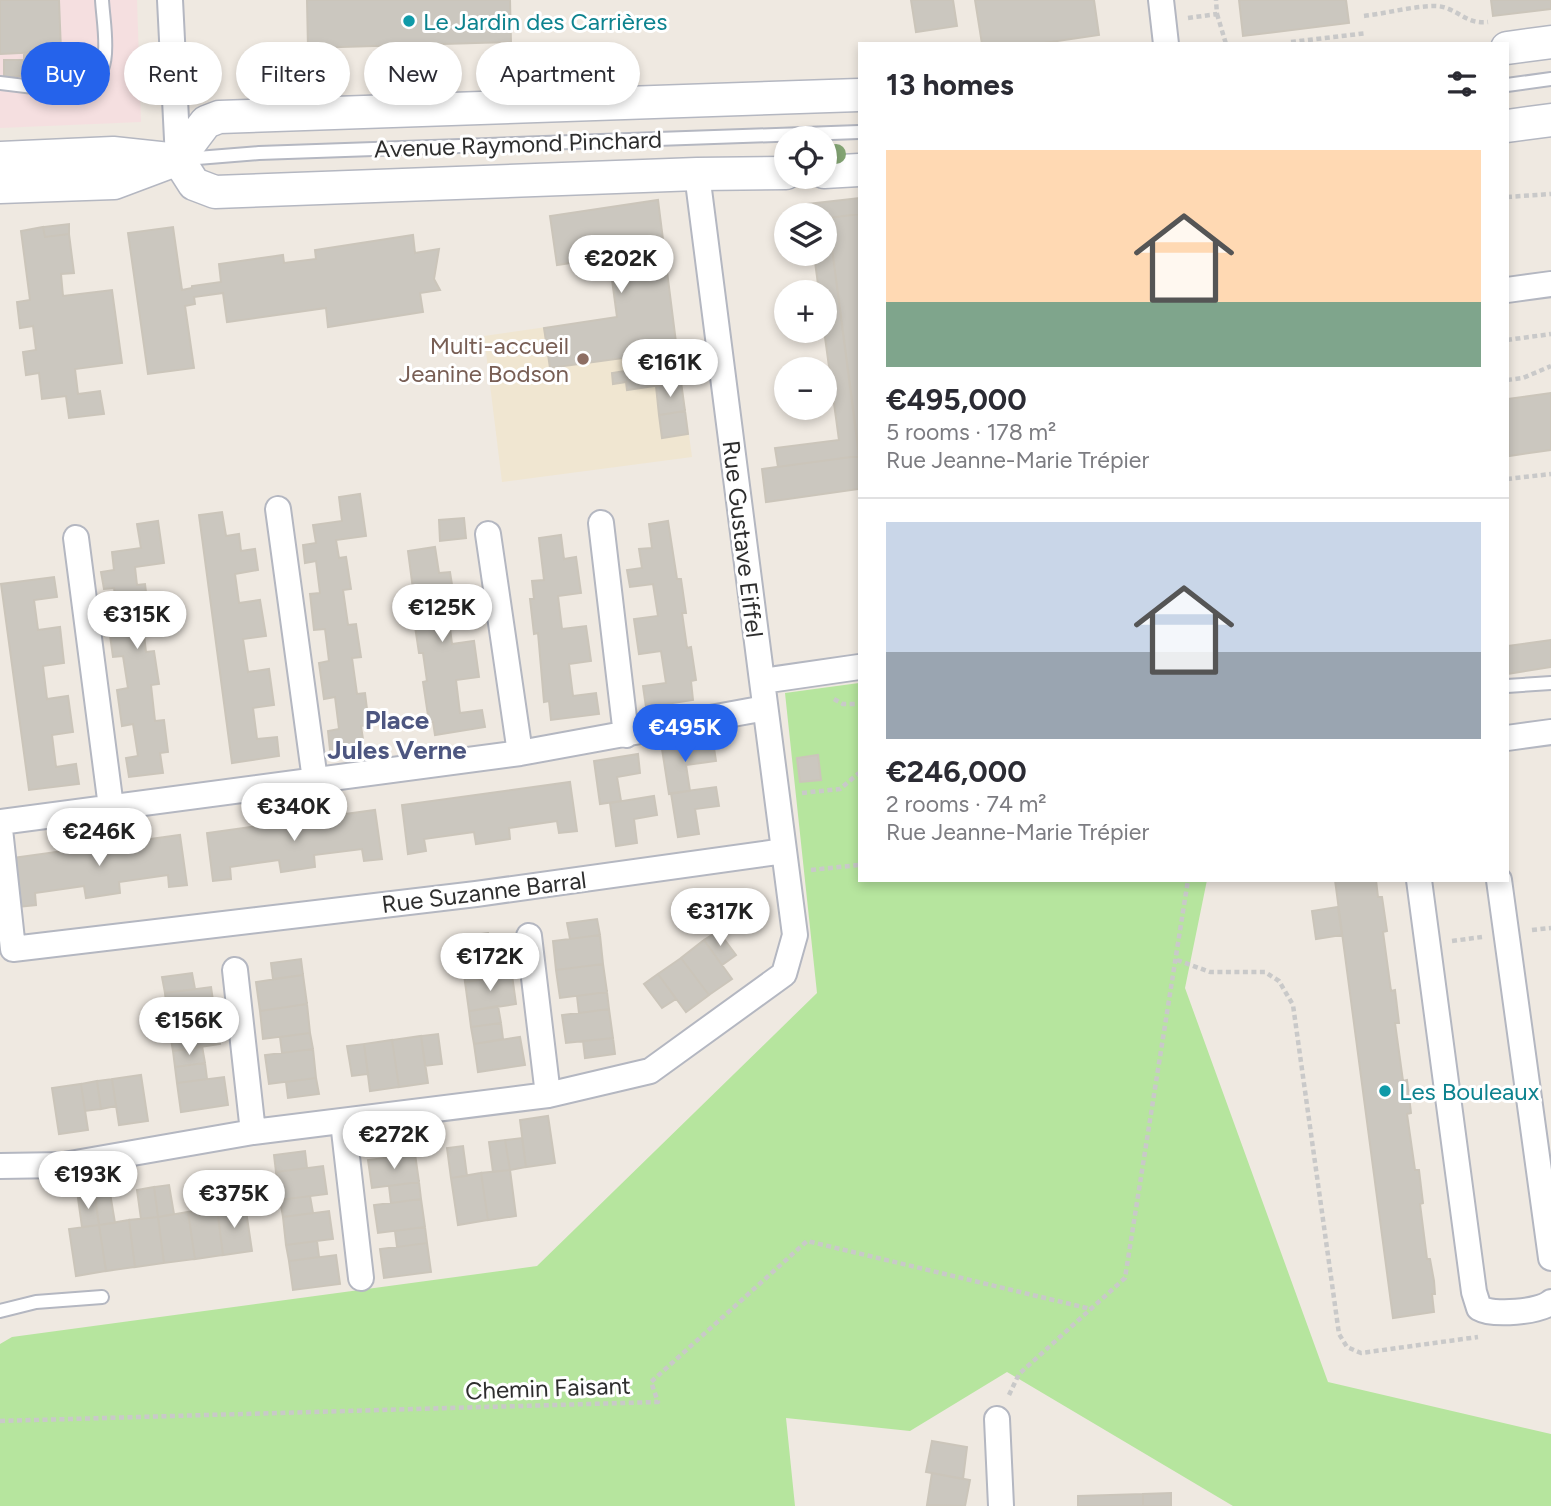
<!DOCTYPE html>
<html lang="en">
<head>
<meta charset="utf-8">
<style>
  :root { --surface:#fff; --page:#f2f2f3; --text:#2b2b33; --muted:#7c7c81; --line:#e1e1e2; --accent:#2563eb }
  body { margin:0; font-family:Figtree,sans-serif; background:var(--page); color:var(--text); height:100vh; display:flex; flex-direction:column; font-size:26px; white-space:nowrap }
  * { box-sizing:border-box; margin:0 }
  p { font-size:23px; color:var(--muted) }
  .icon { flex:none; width:38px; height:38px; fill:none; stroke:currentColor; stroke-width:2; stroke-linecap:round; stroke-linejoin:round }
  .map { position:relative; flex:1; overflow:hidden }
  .details { position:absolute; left:858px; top:42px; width:651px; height:840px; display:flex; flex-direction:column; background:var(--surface); border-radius:0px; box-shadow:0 4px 10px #0003 }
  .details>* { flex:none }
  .hud { position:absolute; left:21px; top:42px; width:665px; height:63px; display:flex; gap:14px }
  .controls { position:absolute; left:774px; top:126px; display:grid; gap:14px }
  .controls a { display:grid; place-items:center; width:63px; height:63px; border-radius:50%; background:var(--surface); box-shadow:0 4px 10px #0003; font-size:35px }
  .price { position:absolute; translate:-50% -60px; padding:0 16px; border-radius:24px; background:#fff; color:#222; font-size:23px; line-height:46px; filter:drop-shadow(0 2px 4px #0008) }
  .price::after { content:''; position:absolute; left:50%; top:42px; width:21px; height:16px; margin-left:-10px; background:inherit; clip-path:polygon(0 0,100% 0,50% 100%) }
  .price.active { background:var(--accent); color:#fff }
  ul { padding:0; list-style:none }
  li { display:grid; align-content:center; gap:14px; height:371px; padding:0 28px }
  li+li { border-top:2px solid var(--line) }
  li span { display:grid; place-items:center; height:217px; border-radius:0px; color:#555 }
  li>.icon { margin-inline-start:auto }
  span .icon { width:126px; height:126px; fill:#fffc; stroke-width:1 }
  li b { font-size:30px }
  h2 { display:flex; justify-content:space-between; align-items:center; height:84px; padding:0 28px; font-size:30px }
  .chip { padding:0 24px; border-radius:32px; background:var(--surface); box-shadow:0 4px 10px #0003; font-size:24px; line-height:63px }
  .chip.active { background:var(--accent); color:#fff }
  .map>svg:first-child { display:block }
  .education { fill:#f0e6d1 }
  .medical { fill:#f5dfe0 }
  .green { fill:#b6e59e }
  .building { fill:#cbc7bf; stroke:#cbc5ba; stroke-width:2 }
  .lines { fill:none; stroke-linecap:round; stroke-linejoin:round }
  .service-casing { stroke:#b4b7c1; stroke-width:16 }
  .minor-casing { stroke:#b4b7c1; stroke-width:28 }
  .tertiary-casing { stroke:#b4b7c1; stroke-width:35 }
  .path { stroke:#c9c9c9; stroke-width:4.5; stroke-dasharray:5 3.5; stroke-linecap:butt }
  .service { stroke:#fff; stroke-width:12 }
  .minor { stroke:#fff; stroke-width:24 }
  .tertiary { stroke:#fff; stroke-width:32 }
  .tree { fill:#84a574 }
  .culture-dot { fill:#0f9aa8; stroke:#fff; stroke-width:2.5 }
  .education-dot { fill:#8d6e63; stroke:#fff; stroke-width:2.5 }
  .labels { text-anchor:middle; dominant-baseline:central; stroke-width:6; stroke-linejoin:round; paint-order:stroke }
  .culture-label { font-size:24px; fill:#0d838f; stroke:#fff; text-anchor:start }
  .street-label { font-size:24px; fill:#2e2e2e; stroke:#fff }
  .education-label { font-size:24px; fill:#785e54; stroke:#fff; text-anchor:end }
  .neighbourhood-label { font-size:26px; font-weight:bold; fill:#4d5680; stroke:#fff }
</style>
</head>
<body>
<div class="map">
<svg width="1551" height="1506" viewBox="0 0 1551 1506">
  <rect width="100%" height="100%" fill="#efe9e1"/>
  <!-- education -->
  <path class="education" d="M664,251L692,457L502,482L484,336L617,317Z"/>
  <!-- medical -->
  <path class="medical" d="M0,0H137L141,122L0,128Z"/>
  <!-- green -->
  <path class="green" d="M859,683V880H1207L1185,988L1328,1382L1551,1434V1506H1233L1007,1372L910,1431L786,1418L795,1506H0V1344L12,1337L537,1266L817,993L785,693Z"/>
  <!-- building -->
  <path class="building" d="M0,0H59L61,51L0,54Z
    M307,0H510L511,42L308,48Z
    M911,0H953L957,26L916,32Z
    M975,0H1094L1099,35L1037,44H982Z
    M1239,0H1346L1349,23L1243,36Z
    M1491,0H1551V9L1493,16Z
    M411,45L413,71L388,72V46Z
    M37,52V75L4,77V60H24V53Z
    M859,198V214L828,218L859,456L778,467L775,448L839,440L824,330V292H819L814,254H824V215H809L808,204Z
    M658,200L681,382L627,390L626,382L613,384L612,373L625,371L623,358L550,368L544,328L617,317L609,257L557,265L550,216Z
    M859,214V453L828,218Z
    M69,224V234L45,237L43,227Z
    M43,227L45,237L69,234L74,273L61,274L63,296L112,290L122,363L75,369L78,394L100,391L104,414L69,418L66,396L42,399L39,373L26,375L23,352L36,350L33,326L20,328L17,302L30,300L21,231Z
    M173,227L182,290L192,288V286L221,282L219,264L283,255L284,263L316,259L315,250L413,235L415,253L439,249L434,279L440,290L420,293L423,312L328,327L326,308L227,322L223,293L194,297L195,304L185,306L194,368L148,374L128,233Z
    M681,382L685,411L659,415L656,386Z
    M1551,393V450L1509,456L1507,399Z
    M685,411L688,434L662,438L659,415Z
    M859,456V489L766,502L762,469Z
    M360,494L366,536L336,540L339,558L346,557L351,589L343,590L348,625L356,624L361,657L352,658L357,694L365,693L369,725L361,726L364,746L330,750L328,731L339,729L335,697L324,699L319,663L329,661L325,629L314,630L310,594L320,593L316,561L305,563L303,545L316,543L313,525L342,521L339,497Z
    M222,512L226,536L239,534L241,551L255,549L258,570L235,574L239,603L260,600L266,636L243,639L248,672L269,669L274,705L253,708L257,739L277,737L279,756L232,763L199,515Z
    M464,518L466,538L440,541L439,520Z
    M158,521L164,563L135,567L137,585L145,584L149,616L142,617L146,652L154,651L159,684L151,685L155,721L164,720L168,752L160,753L163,773L129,777L126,758L138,756L133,724L122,726L117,690L128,688L123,656L113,657L108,621L119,620L114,588L104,589L101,572L114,570L112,552L141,548L137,524Z
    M668,521L677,579H681L686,613H682L687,648L691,647L696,680L691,681L693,700L646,707L643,686L666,683L661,651L639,654L634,619L658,616L653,584L630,587L627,570L642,568L639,549L652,548L649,524Z
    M561,535L564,559L576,557L581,593L558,596L562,629L586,626L591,661L569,664L573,696L596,693L599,714L551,720L549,701L544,702L538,633L534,634L530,599H534L532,581L544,580L539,538Z
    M435,547L439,573L450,572L453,591L467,589L470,609L448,612L452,644L474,641L479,677L456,680L460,713L482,710L485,727L435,735L433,722H429L423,682L427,681L423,653H419L413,613L416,612L408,551Z
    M54,577L57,597L34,600L38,630L60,627L64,663L43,666L47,699L68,696L73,732L52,735L56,767L76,764L79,784L29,790L1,584Z
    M1551,640V667L1507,674V646Z
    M713,742L716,761L686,765L690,791L669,794L662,749Z
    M638,754L640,773L617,777L621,801L600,804L594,761Z
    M818,755L821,780L800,782L797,758Z
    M570,782L577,831L559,833L557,821L509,828L510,839L476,844L474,832L424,839L426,851L408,854L402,805Z
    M716,787L719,806L695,809L699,834L678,837L671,793Z
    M654,796L657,815L634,819L637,843L616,846L610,803Z
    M375,810L382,859L364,861L362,849L314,855L315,867L281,872L279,860L230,867L231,879L213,881L207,833Z
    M180,835L187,885L169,887L168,875L119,882L120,893L86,898L84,886L35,893L36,905L18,907L12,858Z
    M1335,880H1376L1378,897H1382L1387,931L1383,932L1391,991L1395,990L1399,1023H1395L1403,1081L1407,1080L1411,1113L1407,1114L1415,1170H1419L1423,1203L1420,1204L1427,1259H1430L1434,1281L1435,1294H1432L1434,1312L1393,1318Z
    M1338,907L1342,935L1316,939L1312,911Z
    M597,919L600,935L570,939L567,923Z
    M718,931L736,955L722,965L704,940Z
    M488,933L491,949L461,953L458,937Z
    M600,935L603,964L556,970L553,941Z
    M704,940L732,979L709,995L681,958Z
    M508,947L512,975L465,982L461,953Z
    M681,958L709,995L686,1012L658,974Z
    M301,959L303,975L273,979L271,963Z
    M603,964L607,992L560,998L556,970Z
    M192,973L195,989L165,993L162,977Z
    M658,974L676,999L662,1008L644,984Z
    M303,975L307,1004L260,1011L256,982Z
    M512,975L516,1004L469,1011L465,982Z
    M211,987L215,1015L168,1022L165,993Z
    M607,992L609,1009L579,1013L577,996Z
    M307,1004L310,1033L263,1039L260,1011Z
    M498,1006L501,1023L471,1027L469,1011Z
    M609,1009L613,1038L566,1043L562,1015Z
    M215,1015L220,1044L173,1051L168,1022Z
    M501,1023L503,1039L474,1044L471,1027Z
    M310,1033L313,1049L282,1053L280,1037Z
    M438,1034L442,1064L425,1066L421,1036Z
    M421,1036L428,1083L399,1087L392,1040Z
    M520,1037L525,1065L478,1072L474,1044Z
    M613,1038L615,1054L585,1058L583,1041Z
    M392,1040L399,1087L370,1091L364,1044Z
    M364,1044L368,1074L352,1076L347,1046Z
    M202,1046L205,1063L175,1067L173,1051Z
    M313,1049L316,1078L269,1084L265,1055Z
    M205,1063L207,1079L177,1083L175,1067Z
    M141,1075L148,1121L119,1125L112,1079Z
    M224,1077L228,1105L181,1112L177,1083Z
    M316,1078L319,1094L288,1098L286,1082Z
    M112,1079L116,1106L101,1109L97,1081Z
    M97,1081L101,1109L85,1111L81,1084Z
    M81,1084L88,1130L59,1134L52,1088Z
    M548,1116L555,1163L526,1167L520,1120Z
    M413,1137L415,1154L384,1158L382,1141Z
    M522,1138L526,1167L510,1170L505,1140Z
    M505,1140L510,1170L493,1172L489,1142Z
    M463,1146L467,1176L451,1178L447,1148Z
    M305,1151L307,1168L276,1172L274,1155Z
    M415,1154L419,1182L372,1188L368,1160Z
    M323,1166L327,1194L280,1200L276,1172Z
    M510,1170L516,1216L488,1220L481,1173Z
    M481,1173L488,1220L458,1225L451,1178Z
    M228,1176L232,1206L217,1208L212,1179Z
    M212,1179L217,1208L200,1211L196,1181Z
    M419,1182L421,1199L391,1203L389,1186Z
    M169,1185L174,1214L158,1217L154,1187Z
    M154,1187L158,1217L141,1219L137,1190Z
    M110,1193L115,1223L99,1225L95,1196Z
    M95,1196L99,1225L82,1227L78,1198Z
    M310,1196L313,1213L283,1217L280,1200Z
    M421,1199L425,1227L378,1233L374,1205Z
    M245,1204L252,1251L223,1255L217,1208Z
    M217,1208L223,1255L195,1259L188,1212Z
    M329,1211L333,1239L286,1245L283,1217Z
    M188,1212L195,1259L164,1263L158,1217Z
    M158,1217L164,1263L135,1267L129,1220Z
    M129,1220L135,1267L106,1271L99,1225Z
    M99,1225L106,1271L76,1276L69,1229Z
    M425,1227L427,1243L397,1247L395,1231Z
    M317,1241L319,1257L289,1261L286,1245Z
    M427,1243L431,1272L384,1278L380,1249Z
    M336,1255L340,1284L293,1290L289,1261Z
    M932,1441L967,1447L963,1479L926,1472Z
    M932,1473L970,1480L965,1506L927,1505Z
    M1171,1493V1506H1143V1494Z
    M1143,1494V1506H1078V1496Z"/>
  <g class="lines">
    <defs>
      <path id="service" d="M0,83L83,93C115,73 104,33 102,0
        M1507,85L1551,79
        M185,159L259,153L859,132
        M1507,686L1551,683
        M0,1311L36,1302L102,1297"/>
      <path id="minor" d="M170,0L178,159
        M1161,0L1166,44
        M697,174L762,681L859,667
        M1507,290L1551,284
        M278,509L315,780
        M601,523L626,735
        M488,534L520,753
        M76,538L111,807
        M1507,738L1551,732
        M0,822L520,753L765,708
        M0,829L13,949L476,894L784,851
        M1419,880L1474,1292L1479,1308C1493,1316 1540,1312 1551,1302
        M1499,880L1551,1258
        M529,936L548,1095
        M235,970L253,1132
        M343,1122L361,1278
        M0,1166L64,1165L253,1132L548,1095L650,1071L784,974L795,935L762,681
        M997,1419L1001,1506"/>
      <path id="tertiary" d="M1507,48L1551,42
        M1507,126L1551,120
        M0,158L113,153L169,159
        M178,159L194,184L215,192L697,174L786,173
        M824,172L859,170
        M0,187L114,183L178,159L206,122L219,117L859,95"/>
    </defs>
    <!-- service casing -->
    <use href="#service" class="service-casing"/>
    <!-- minor casing -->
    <use href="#minor" class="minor-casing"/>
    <!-- tertiary casing -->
    <use href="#tertiary" class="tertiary-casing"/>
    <!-- path -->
    <path class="path" d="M1217,14L1226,44
      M1364,16C1388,13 1413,6 1436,6C1457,7 1465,25 1488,22
      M1188,18L1217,14L1216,0
      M1291,42L1367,33
      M1507,197L1551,194
      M1507,340L1551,334
      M1507,380L1523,378L1551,366
      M1507,479L1551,474
      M834,699L843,704H859
      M802,793L840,789L859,773
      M811,870L859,865
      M1532,930L1551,928
      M1452,941L1482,937
      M1177,960L1210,972H1265L1279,981L1293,1005L1339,1334L1347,1347L1361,1353L1478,1337
      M1009,1395L1019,1374L1125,1278L1188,880
      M0,1421L658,1402L651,1382L807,1241L1091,1309"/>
    <!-- service -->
    <use href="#service" class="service"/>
    <!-- minor -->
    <use href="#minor" class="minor"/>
    <!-- tertiary -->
    <use href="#tertiary" class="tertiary"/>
  </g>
  <!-- trees -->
  <circle class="tree" cx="836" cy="154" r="10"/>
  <!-- markers -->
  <g class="culture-dot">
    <circle cx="409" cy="21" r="7"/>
    <circle cx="1385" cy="1091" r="7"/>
  </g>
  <circle class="education-dot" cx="583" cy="359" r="7"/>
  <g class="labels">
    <!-- culture labels -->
    <g class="culture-label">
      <text x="423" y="21">Le Jardin des Carrières</text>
      <text x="1399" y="1091">Les Bouleaux</text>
    </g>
    <!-- street labels -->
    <g class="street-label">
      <text transform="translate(518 144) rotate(-2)">Avenue Raymond Pinchard</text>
      <text transform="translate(743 539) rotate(83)">Rue Gustave Eiffel</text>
      <text transform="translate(484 892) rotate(-7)">Rue Suzanne Barral</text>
      <text transform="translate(548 1388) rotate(-2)">Chemin Faisant</text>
    </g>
    <!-- education labels -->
    <g class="education-label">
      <text x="569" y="345">Multi-accueil<tspan x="569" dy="28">Jeanine Bodson</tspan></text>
    </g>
    <!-- neighbourhood labels -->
    <g class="neighbourhood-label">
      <text x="397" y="720">Place<tspan x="397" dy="30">Jules Verne</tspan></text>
    </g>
  </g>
</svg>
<div class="controls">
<a><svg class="icon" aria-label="locate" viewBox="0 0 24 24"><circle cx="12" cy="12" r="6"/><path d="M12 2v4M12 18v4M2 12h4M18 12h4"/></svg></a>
<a><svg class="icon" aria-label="layers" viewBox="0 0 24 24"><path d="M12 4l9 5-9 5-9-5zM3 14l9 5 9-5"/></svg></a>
<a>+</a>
<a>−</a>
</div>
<b class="price" style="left:621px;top:295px">€202K</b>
<b class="price" style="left:670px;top:399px">€161K</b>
<b class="price" style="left:442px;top:644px">€125K</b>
<b class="price" style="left:137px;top:651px">€315K</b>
<b class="price active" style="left:685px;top:764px">€495K</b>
<b class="price" style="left:294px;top:843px">€340K</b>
<b class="price" style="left:99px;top:868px">€246K</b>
<b class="price" style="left:720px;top:948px">€317K</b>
<b class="price" style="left:490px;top:993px">€172K</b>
<b class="price" style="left:189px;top:1057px">€156K</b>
<b class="price" style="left:394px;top:1171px">€272K</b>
<b class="price" style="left:88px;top:1211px">€193K</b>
<b class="price" style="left:234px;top:1230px">€375K</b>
<div class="hud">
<a class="chip active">Buy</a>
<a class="chip">Rent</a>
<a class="chip">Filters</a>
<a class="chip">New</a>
<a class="chip">Apartment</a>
</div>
<section class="details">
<h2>13 homes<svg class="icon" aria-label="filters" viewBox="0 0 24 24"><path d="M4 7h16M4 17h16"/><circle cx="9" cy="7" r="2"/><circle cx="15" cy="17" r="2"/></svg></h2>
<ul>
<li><span style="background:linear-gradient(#ffd9b3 70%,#7fa58c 0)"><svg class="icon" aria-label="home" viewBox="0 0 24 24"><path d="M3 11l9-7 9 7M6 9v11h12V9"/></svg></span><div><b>€495,000</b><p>5 rooms · 178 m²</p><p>Rue Jeanne-Marie Trépier</p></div></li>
<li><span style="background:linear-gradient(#c9d6e8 60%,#9aa5b1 0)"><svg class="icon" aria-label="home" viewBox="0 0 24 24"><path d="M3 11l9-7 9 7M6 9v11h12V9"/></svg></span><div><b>€246,000</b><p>2 rooms · 74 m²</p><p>Rue Jeanne-Marie Trépier</p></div></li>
</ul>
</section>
</div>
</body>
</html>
